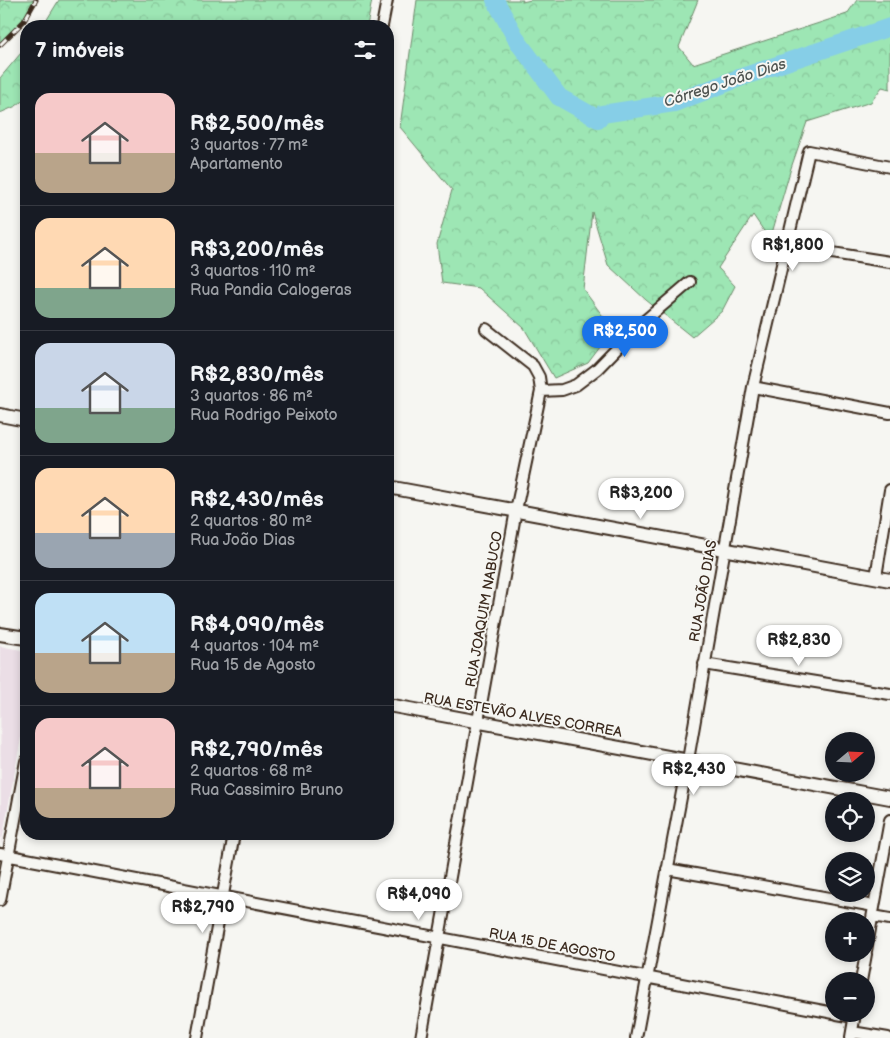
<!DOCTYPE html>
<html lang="pt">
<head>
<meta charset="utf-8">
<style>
  :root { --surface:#171b24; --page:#20242c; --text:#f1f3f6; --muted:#9ea1a6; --line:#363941; --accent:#1a73e8 }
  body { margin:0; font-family:"Balsamiq Sans",sans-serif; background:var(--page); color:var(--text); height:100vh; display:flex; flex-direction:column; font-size:19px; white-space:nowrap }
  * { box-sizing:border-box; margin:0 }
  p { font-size:16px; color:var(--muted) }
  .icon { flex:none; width:28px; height:28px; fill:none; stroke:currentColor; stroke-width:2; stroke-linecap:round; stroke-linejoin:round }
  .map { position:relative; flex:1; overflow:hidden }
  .sheet { position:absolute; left:20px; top:20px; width:374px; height:820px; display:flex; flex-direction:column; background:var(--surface); border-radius:20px; box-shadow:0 2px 8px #0003 }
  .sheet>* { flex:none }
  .needle { width:32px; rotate:71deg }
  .buttons { position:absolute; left:825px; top:732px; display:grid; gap:10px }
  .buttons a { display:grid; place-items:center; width:50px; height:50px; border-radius:50%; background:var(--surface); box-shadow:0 2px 8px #0003; font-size:25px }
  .price { position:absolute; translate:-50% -42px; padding:0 11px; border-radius:18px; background:#fff; color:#222; font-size:16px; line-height:32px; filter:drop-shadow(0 1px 2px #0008) }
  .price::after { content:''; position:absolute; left:50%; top:30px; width:15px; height:11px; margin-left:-8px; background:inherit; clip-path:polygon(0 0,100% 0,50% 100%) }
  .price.on { background:var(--accent); color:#fff }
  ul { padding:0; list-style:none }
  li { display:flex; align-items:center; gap:15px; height:125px; padding:0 15px }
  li+li { border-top:1px solid var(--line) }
  li span { display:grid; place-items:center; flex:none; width:140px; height:100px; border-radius:15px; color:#555 }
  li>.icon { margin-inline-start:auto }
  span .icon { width:60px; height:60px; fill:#fffc; stroke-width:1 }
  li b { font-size:21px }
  h2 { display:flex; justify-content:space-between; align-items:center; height:60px; padding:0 15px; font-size:21px }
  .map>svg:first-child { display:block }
  .built { fill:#ebdee6 }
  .forest { fill:url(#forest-crowns); stroke:#6c8869 }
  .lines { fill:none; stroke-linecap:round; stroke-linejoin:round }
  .river { stroke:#86cee7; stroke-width:18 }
  .minor-casing { stroke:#3b2a1e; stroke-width:14 }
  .major-casing { stroke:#3b2a1e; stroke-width:16 }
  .minor { stroke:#f6f6f2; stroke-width:10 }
  .major { stroke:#f6f6f2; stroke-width:12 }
  .rail-casing { stroke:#3b2a1e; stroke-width:5 }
  .rail { stroke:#f6f6f2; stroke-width:3; stroke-dasharray:9; stroke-linecap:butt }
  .labels { text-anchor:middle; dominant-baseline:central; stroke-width:4; stroke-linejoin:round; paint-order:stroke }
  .street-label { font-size:14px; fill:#3b2a1e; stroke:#f6f6f2 }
  .water-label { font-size:15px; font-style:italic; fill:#4e5350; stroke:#f6f6f2 }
</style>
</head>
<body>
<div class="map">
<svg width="890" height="1038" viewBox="0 0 890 1038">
  <defs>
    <pattern id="forest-crowns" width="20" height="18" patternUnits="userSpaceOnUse" patternTransform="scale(1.25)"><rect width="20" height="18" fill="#9de6b4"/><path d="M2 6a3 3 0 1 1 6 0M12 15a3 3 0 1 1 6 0" fill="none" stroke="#88c59a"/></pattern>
  </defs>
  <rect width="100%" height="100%" fill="#f6f6f2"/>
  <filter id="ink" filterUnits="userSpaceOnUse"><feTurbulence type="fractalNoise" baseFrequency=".02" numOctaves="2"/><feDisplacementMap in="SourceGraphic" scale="10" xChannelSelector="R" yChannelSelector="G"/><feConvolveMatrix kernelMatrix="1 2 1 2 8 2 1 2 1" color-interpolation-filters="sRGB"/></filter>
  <g filter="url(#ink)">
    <!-- built -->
    <path class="built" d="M0,646L26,651V711L1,846Z"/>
    <!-- forest -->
    <path class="forest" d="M0,0H36L24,21L0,45Z
      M59,0H372L367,26H43Z
      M417,0H523L522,2L531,0H698L679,47L693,64L847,14L857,0H890V89L882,87L871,102L807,122L791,168L770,240L753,215L718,268L735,286L722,311L692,337L646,300L608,265L592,212L583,289L613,330L588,363L554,378L524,328L479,288L442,283L437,244L452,190L400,127Z
      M26,47V98L16,106L0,113V78Z"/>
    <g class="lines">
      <!-- river -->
      <path class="river" d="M495,0L518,42L559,97L598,119L602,114L674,103L742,77L890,27"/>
      <defs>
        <path id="minor" d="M382,26L387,0
          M787,246L890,262
          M753,387L890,413
          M541,391L562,390L576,385L597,369L642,323L690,282
          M876,577L890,490
          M704,664L890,694
          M0,854L834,1013
          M667,869L874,906
          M0,900L26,761
          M873,916L890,919
          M866,951L890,820
          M861,981L866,954
          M837,1014L854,1017
          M852,1032L888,1038
          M851,1037L855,1014
          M197,1038L234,834
          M421,1038L516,510L541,391L539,377L533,366L486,329
          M636,1038L688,760L753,387L809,151L890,167"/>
        <path id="major" d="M0,415L26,420
          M388,487L890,580
          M0,634L26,638
          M388,705L890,798"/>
      </defs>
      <!-- minor casing -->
      <use href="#minor" class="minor-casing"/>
      <!-- major casing -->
      <use href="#major" class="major-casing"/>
      <!-- minor -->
      <use href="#minor" class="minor"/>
      <!-- major -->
      <use href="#major" class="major"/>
      <defs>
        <path id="rail" d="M0,45L24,21L36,0"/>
      </defs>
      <!-- rail casing -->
      <use href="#rail" class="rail-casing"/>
      <!-- rail -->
      <use href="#rail" class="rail"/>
    </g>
  </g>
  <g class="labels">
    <!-- street labels -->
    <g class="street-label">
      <text transform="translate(703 591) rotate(-80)">RUA JOÃO DIAS</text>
      <text transform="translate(484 609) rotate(-80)">RUA JOAQUIM NABUCO</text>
      <text transform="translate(523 715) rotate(10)">RUA ESTEVÃO ALVES CORREA</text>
      <text transform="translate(552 945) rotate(11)">RUA 15 DE AGOSTO</text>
    </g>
    <!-- water labels -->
    <g class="water-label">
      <text transform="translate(725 83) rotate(-18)">Córrego João Dias</text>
    </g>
  </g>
</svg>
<div class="buttons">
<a><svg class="needle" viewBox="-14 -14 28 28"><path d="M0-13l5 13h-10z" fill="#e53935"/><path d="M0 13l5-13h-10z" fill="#9ea1a6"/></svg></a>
<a><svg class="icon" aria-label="locate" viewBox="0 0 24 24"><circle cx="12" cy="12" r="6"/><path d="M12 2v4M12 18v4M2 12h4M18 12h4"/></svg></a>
<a><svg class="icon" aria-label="layers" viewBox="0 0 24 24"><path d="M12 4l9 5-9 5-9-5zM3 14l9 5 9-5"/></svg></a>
<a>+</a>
<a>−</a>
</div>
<b class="price" style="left:793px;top:272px">R$1,800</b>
<b class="price on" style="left:625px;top:358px">R$2,500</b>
<b class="price" style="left:641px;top:520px">R$3,200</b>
<b class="price" style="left:799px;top:667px">R$2,830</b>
<b class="price" style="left:694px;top:796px">R$2,430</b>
<b class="price" style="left:419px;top:921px">R$4,090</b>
<b class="price" style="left:203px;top:934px">R$2,790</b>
<section class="sheet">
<h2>7 imóveis<svg class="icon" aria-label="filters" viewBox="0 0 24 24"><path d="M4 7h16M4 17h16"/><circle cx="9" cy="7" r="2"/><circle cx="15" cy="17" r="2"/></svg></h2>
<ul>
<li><span style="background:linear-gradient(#f6c9c9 60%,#b9a48a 0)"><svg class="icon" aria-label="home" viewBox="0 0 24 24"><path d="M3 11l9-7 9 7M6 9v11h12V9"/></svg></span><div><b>R$2,500/mês</b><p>3 quartos · 77 m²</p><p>Apartamento</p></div></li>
<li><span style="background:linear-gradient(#ffd9b3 70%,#7fa58c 0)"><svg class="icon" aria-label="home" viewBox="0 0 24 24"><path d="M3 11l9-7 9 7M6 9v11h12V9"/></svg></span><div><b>R$3,200/mês</b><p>3 quartos · 110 m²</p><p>Rua Pandia Calogeras</p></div></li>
<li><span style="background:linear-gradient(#c9d6e8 65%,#7fa58c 0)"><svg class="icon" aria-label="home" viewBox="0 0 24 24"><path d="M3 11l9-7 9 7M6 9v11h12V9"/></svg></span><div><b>R$2,830/mês</b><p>3 quartos · 86 m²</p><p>Rua Rodrigo Peixoto</p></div></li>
<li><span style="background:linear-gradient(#ffd9b3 65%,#9aa5b1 0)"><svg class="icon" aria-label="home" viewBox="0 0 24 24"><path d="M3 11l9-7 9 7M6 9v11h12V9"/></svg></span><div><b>R$2,430/mês</b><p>2 quartos · 80 m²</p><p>Rua João Dias</p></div></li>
<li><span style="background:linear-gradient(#bfe0f5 60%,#b9a48a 0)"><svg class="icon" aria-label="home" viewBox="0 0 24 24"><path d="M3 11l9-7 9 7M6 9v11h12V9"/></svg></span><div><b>R$4,090/mês</b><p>4 quartos · 104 m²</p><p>Rua 15 de Agosto</p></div></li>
<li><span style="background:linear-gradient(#f6c9c9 70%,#b9a48a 0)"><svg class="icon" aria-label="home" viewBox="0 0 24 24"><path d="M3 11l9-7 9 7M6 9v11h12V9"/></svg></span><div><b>R$2,790/mês</b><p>2 quartos · 68 m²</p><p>Rua Cassimiro Bruno</p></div></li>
</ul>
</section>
</div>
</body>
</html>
